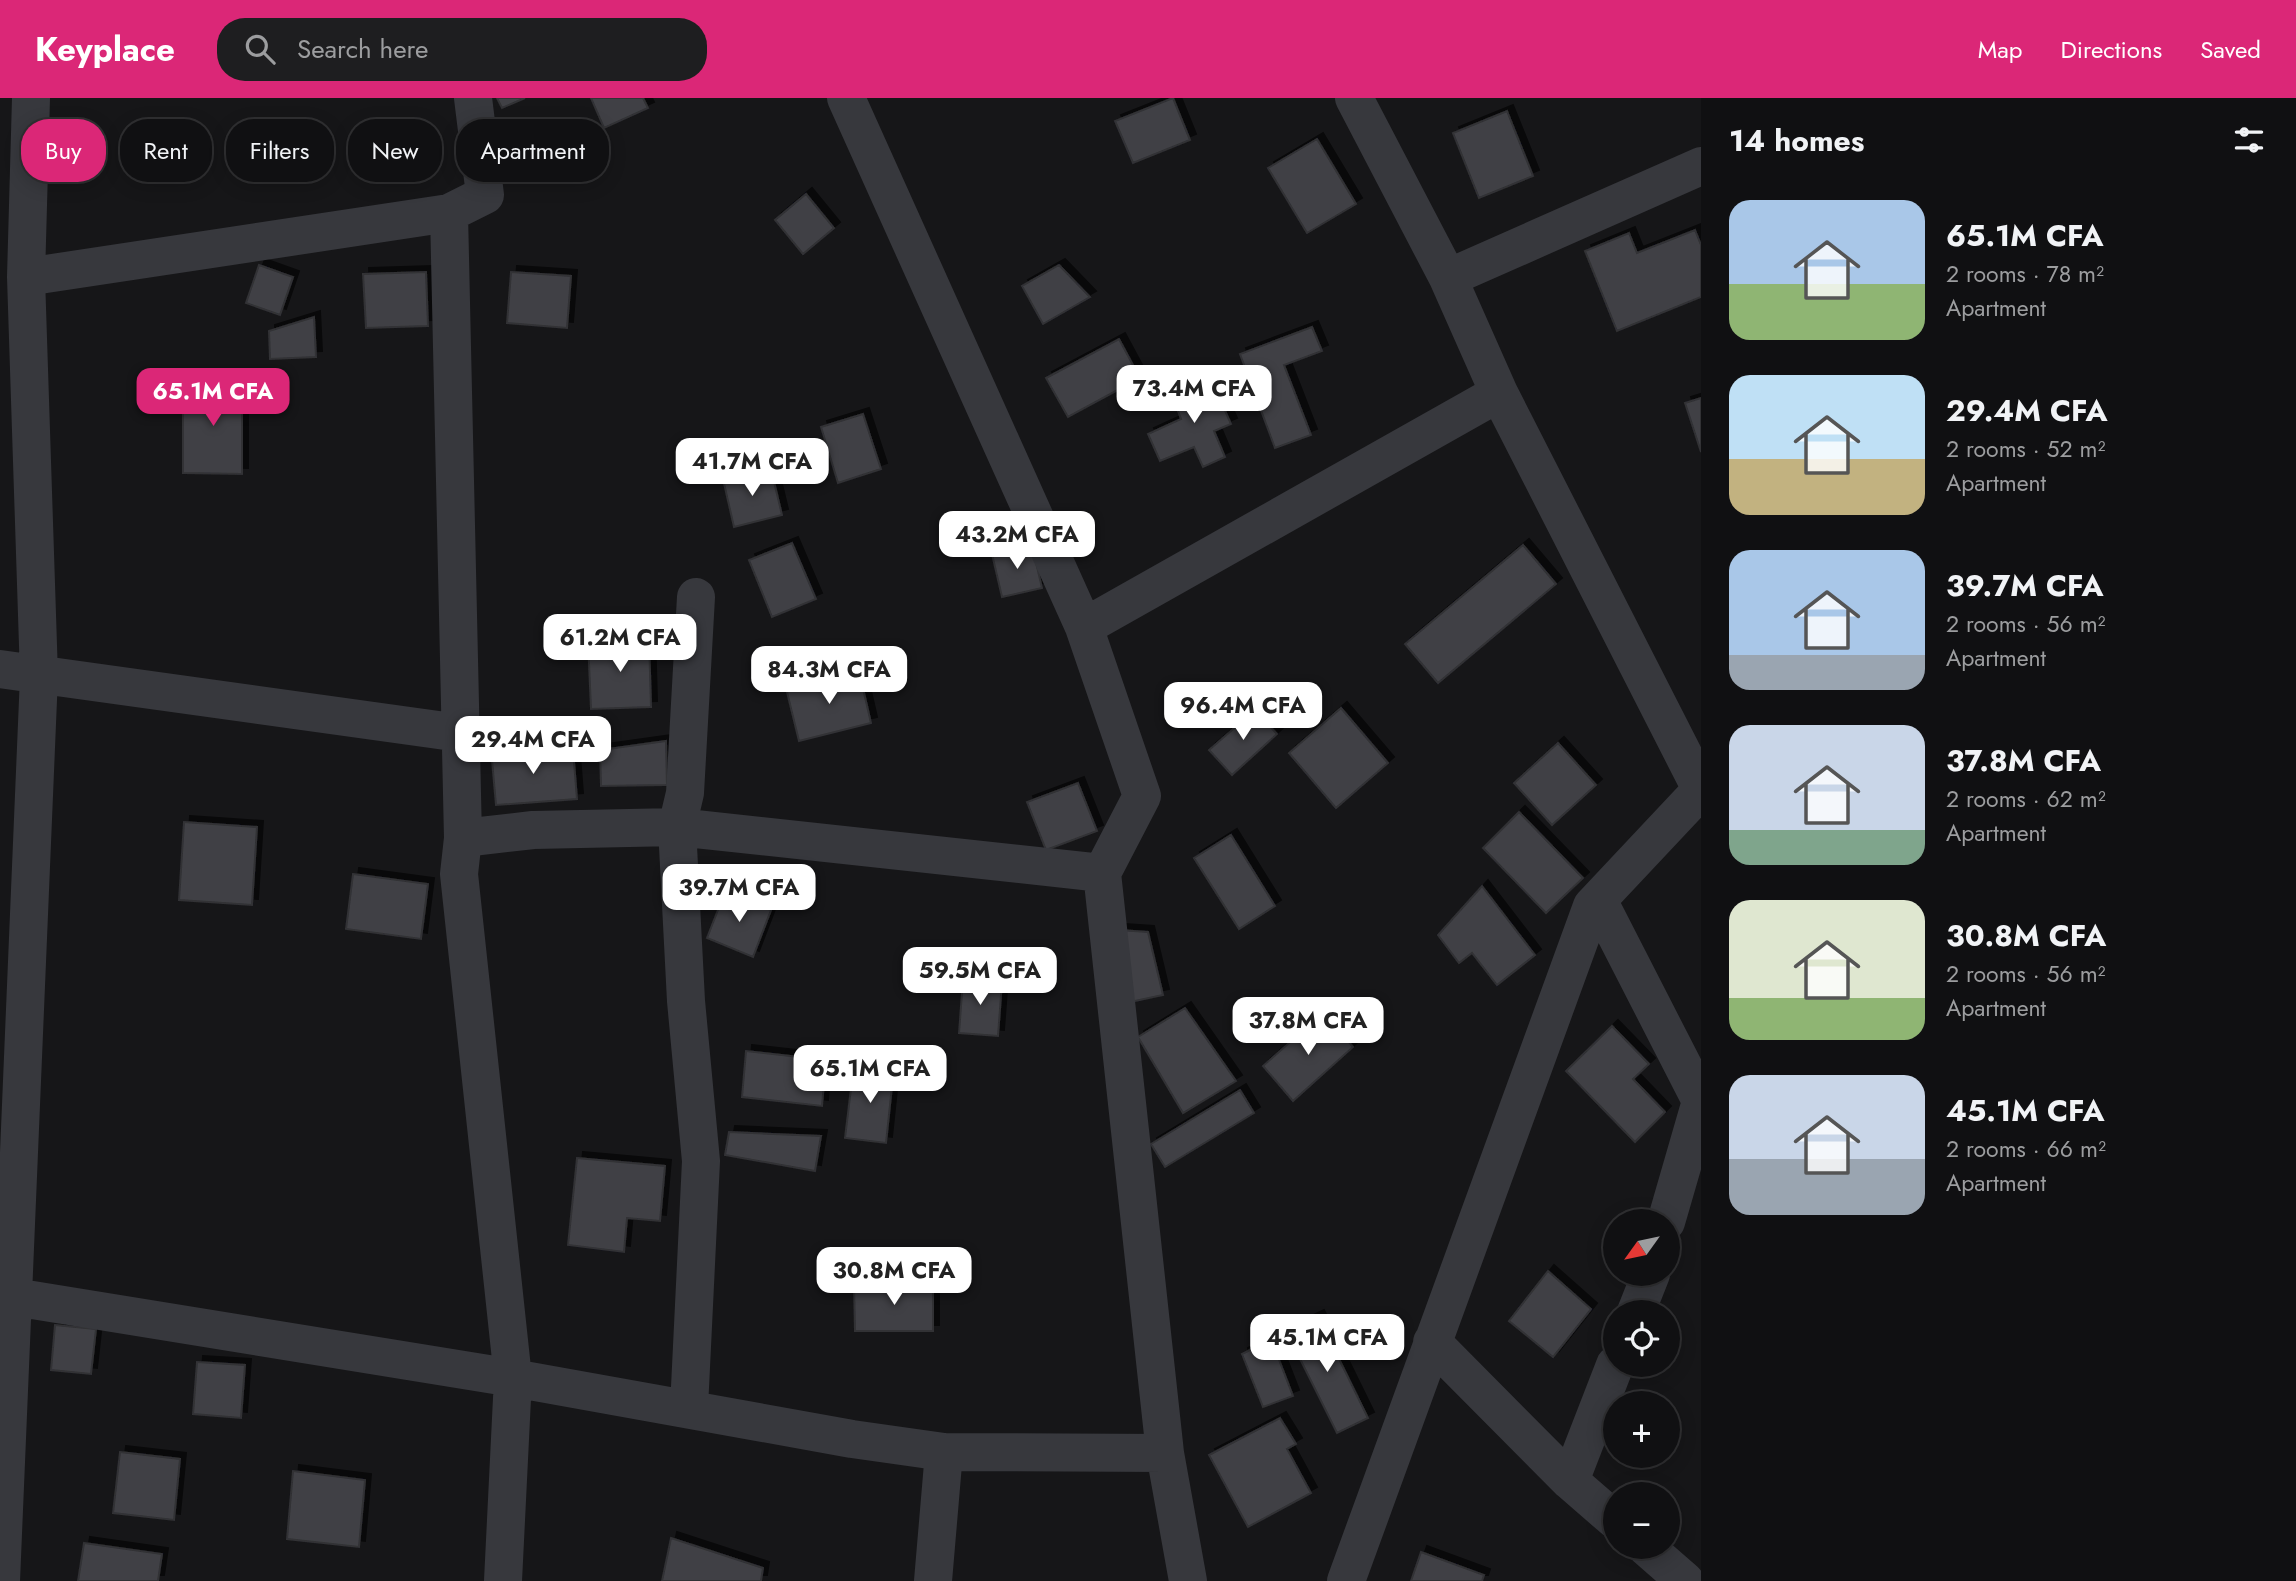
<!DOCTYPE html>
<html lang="en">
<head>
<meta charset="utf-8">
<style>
  :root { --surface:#101012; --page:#1e1e20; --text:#f1f3f6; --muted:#9c9d9f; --line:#303032; --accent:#db2777 }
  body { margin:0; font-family:Jost,sans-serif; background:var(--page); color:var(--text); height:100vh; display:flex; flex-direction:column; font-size:26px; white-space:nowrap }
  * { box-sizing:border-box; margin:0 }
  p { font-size:23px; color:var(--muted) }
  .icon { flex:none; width:38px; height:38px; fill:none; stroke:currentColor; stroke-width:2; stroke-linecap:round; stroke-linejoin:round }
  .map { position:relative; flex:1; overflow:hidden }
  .side { display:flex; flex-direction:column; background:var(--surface); width:595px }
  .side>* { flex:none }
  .hud { position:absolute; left:21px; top:21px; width:665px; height:63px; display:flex; gap:14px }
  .needle { width:46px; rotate:237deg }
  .fabs { position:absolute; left:1603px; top:1111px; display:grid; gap:14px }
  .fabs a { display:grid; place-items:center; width:77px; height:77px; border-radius:50%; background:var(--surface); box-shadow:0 4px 18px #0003,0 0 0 2px var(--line); font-size:35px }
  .price { position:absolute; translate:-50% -60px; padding:0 16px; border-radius:14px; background:#fff; color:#222; font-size:23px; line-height:46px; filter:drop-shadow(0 2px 4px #0008) }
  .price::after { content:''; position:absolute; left:50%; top:42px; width:21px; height:16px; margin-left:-10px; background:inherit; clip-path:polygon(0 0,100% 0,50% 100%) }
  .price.current { background:var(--accent); color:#fff }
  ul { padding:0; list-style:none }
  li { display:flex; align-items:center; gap:21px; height:175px; padding:0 28px }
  li span { display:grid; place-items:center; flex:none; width:196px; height:140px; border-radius:21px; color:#555 }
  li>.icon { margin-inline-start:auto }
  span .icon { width:84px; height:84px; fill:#fffc; stroke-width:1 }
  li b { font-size:30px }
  h2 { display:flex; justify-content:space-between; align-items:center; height:84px; padding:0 28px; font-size:30px }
  .chip { padding:0 24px; border-radius:28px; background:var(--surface); box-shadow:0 4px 18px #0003,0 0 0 2px var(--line); font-size:24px; line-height:63px }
  .chip.current { background:var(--accent); color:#fff }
  header { display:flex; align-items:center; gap:42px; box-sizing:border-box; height:98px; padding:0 35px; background:var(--accent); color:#fff }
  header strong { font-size:33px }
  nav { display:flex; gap:38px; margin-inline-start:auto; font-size:24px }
  .search { width:490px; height:63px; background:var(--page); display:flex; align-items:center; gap:18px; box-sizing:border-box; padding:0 24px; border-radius:28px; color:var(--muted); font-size:26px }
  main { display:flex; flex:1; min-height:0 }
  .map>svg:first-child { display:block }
  .building { fill:#404145; stroke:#303034; stroke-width:2; filter:url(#shadow) }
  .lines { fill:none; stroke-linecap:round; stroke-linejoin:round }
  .minor { stroke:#37383d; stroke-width:38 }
</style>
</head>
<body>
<header>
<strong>Keyplace</strong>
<div class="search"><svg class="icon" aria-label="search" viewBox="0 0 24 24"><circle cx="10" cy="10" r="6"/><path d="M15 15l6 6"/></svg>Search here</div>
<nav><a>Map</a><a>Directions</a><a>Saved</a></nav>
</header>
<main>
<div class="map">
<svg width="1701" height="1483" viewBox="0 0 1701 1483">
  <defs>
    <filter id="shadow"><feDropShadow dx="6" dy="-6" stdDeviation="0" flood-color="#0009"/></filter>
  </defs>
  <rect width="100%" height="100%" fill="#161618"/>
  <!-- building -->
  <path class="building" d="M497,0H525L502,10Z
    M591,0H643L648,10L604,30Z
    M1173,0L1190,42L1133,65L1115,23Z
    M1507,13L1533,78L1479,100L1453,35Z
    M1317,41L1356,106L1307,135L1268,70Z
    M806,96L834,130L803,156L775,122Z
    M1695,132L1701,147V199L1617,233L1585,153L1629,135L1637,155Z
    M259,167L293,179L280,217L246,205Z
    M1059,167L1090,199L1043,226L1022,188Z
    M426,174L428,228L366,230L363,176Z
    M511,174L571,178L567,230L507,225Z
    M314,219L316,259L270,261L269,233Z
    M1312,229L1322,253L1284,267L1311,337L1275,350L1240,256Z
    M1119,241L1140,280L1068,319L1046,280Z
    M1211,281L1231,326L1214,333L1225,359L1203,369L1194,349L1160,363L1148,336L1181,321L1172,298Z
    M183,285H242V376L183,375Z
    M1701,300V354L1685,305Z
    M863,316L881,371L838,385L821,329Z
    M771,371L782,417L734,429L723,381Z
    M792,445L816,501L772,519L749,462Z
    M1032,447L1042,490L1002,499L992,456Z
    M1523,447L1556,486L1438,585L1405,546Z
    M649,540L651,609L591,611L588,543Z
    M859,573L871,625L799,643L786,590Z
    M1341,610L1388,665L1336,710L1289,655Z
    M1255,612L1277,636L1232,677L1209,652Z
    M666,643L667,687L601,688L600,652Z
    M1558,645L1596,687L1552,727L1514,685Z
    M491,651H573L577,701L496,707Z
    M1078,685L1097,733L1046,752L1027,704Z
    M1519,714L1583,780L1546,815L1483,750Z
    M184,724L257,729L252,807L179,802Z
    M1231,737L1275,808L1239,831L1194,760Z
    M353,776L428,786L421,841L346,831Z
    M1482,788L1535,857L1497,887L1472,855L1459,865L1438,837Z
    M725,794L771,812L753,859L707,840Z
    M1104,831L1148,834L1163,897L1121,906Z
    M963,881L1002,884L998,938L959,935Z
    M1185,910L1236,983L1183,1015L1138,939Z
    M1324,914L1353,949L1293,1003L1263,968Z
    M1612,928L1649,966L1633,981L1665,1014L1635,1044L1566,973Z
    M746,953L826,962L822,1008L742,999Z
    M894,969L886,1045L845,1040L853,974Z
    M1240,992L1254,1015L1165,1069L1151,1046Z
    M729,1034L821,1038L815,1073L725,1057Z
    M577,1060L665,1068L660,1123L627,1120L624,1154L568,1147Z
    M1548,1173L1591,1211L1553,1259L1509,1223Z
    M854,1186H933V1233H855Z
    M1318,1218L1368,1320L1337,1335L1286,1233Z
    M55,1227L96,1231L91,1276L51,1272Z
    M1271,1241L1293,1298L1263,1309L1242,1256Z
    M197,1264L245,1267L241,1320L193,1316Z
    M1280,1320L1296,1346L1287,1351L1311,1395L1248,1429L1209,1357Z
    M120,1354L180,1361L174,1422L113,1415Z
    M293,1373L365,1382L359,1449L287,1441Z
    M671,1440L763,1470L761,1483H662Z
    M84,1445L162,1456L158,1483H78Z
    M1421,1454L1484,1477L1482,1483H1411Z"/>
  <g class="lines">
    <!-- minor -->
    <path class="minor" d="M473,0L485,97L449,115L463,740L459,776L513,1280L503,1483
      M846,0L1084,529L1142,698L1102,775L1165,1355L1188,1483
      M1354,0L1448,180L1499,295L1701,691
      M26,179L449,115
      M1448,180L1701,68
      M1084,529L1499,295
      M0,571L460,635
      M463,740L533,732L677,729L1102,775
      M1598,802L1701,1003
      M1666,1124L1701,1003
      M14,1199L513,1280L852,1341L944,1354L1165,1355
      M1636,1214L1651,1176
      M1432,1244L1570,1383L1615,1422
      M689,1310L701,1063L686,903L677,729L685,695L696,499
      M1570,1383L1615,1267
      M1646,1449L1685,1483
      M1,1483L39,578L26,179L31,0
      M933,1483L944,1354
      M1346,1483L1592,808L1701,692"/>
  </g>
</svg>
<div class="fabs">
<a><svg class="needle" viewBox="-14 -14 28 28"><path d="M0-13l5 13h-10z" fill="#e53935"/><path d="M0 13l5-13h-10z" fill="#9c9d9f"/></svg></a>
<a><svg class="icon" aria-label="locate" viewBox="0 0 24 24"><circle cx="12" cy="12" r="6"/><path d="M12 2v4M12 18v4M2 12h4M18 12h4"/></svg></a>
<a>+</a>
<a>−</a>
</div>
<b class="price" style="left:1194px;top:327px">73.4M CFA</b>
<b class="price current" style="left:213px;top:330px">65.1M CFA</b>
<b class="price" style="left:752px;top:400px">41.7M CFA</b>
<b class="price" style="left:1017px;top:473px">43.2M CFA</b>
<b class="price" style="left:620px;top:576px">61.2M CFA</b>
<b class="price" style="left:829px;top:608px">84.3M CFA</b>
<b class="price" style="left:1243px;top:644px">96.4M CFA</b>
<b class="price" style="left:533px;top:678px">29.4M CFA</b>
<b class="price" style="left:739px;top:826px">39.7M CFA</b>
<b class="price" style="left:980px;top:909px">59.5M CFA</b>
<b class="price" style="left:1308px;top:959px">37.8M CFA</b>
<b class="price" style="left:870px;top:1007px">65.1M CFA</b>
<b class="price" style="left:894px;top:1209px">30.8M CFA</b>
<b class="price" style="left:1327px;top:1276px">45.1M CFA</b>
<div class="hud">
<a class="chip current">Buy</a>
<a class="chip">Rent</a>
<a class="chip">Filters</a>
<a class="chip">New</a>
<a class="chip">Apartment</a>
</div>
</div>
<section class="side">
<h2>14 homes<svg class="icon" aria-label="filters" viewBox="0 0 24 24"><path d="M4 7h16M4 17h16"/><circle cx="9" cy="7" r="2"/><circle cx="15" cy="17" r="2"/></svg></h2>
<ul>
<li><span style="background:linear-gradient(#a9c7e8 60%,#8fb573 0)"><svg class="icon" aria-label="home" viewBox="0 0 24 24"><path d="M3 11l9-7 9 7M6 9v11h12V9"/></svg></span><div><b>65.1M CFA</b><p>2 rooms · 78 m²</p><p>Apartment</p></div></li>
<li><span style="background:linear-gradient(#bfe0f5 60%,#c2b280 0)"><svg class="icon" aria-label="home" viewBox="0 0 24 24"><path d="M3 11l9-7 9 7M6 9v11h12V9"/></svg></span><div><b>29.4M CFA</b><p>2 rooms · 52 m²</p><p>Apartment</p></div></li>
<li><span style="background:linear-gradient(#a9c7e8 75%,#9aa5b1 0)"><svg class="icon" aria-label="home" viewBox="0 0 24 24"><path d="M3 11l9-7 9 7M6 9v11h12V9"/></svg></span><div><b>39.7M CFA</b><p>2 rooms · 56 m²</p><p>Apartment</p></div></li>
<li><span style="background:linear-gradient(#c9d6e8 75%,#7fa58c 0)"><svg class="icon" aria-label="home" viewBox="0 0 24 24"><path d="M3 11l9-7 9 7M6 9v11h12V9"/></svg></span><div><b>37.8M CFA</b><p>2 rooms · 62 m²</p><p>Apartment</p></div></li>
<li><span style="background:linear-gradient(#dfe7d0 70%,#8fb573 0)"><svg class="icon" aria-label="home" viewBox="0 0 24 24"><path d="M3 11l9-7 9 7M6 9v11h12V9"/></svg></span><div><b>30.8M CFA</b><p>2 rooms · 56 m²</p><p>Apartment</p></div></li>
<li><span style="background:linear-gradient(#c9d6e8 60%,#9aa5b1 0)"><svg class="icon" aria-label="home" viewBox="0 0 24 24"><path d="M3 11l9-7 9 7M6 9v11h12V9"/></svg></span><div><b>45.1M CFA</b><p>2 rooms · 66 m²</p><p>Apartment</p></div></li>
</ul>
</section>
</main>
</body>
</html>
